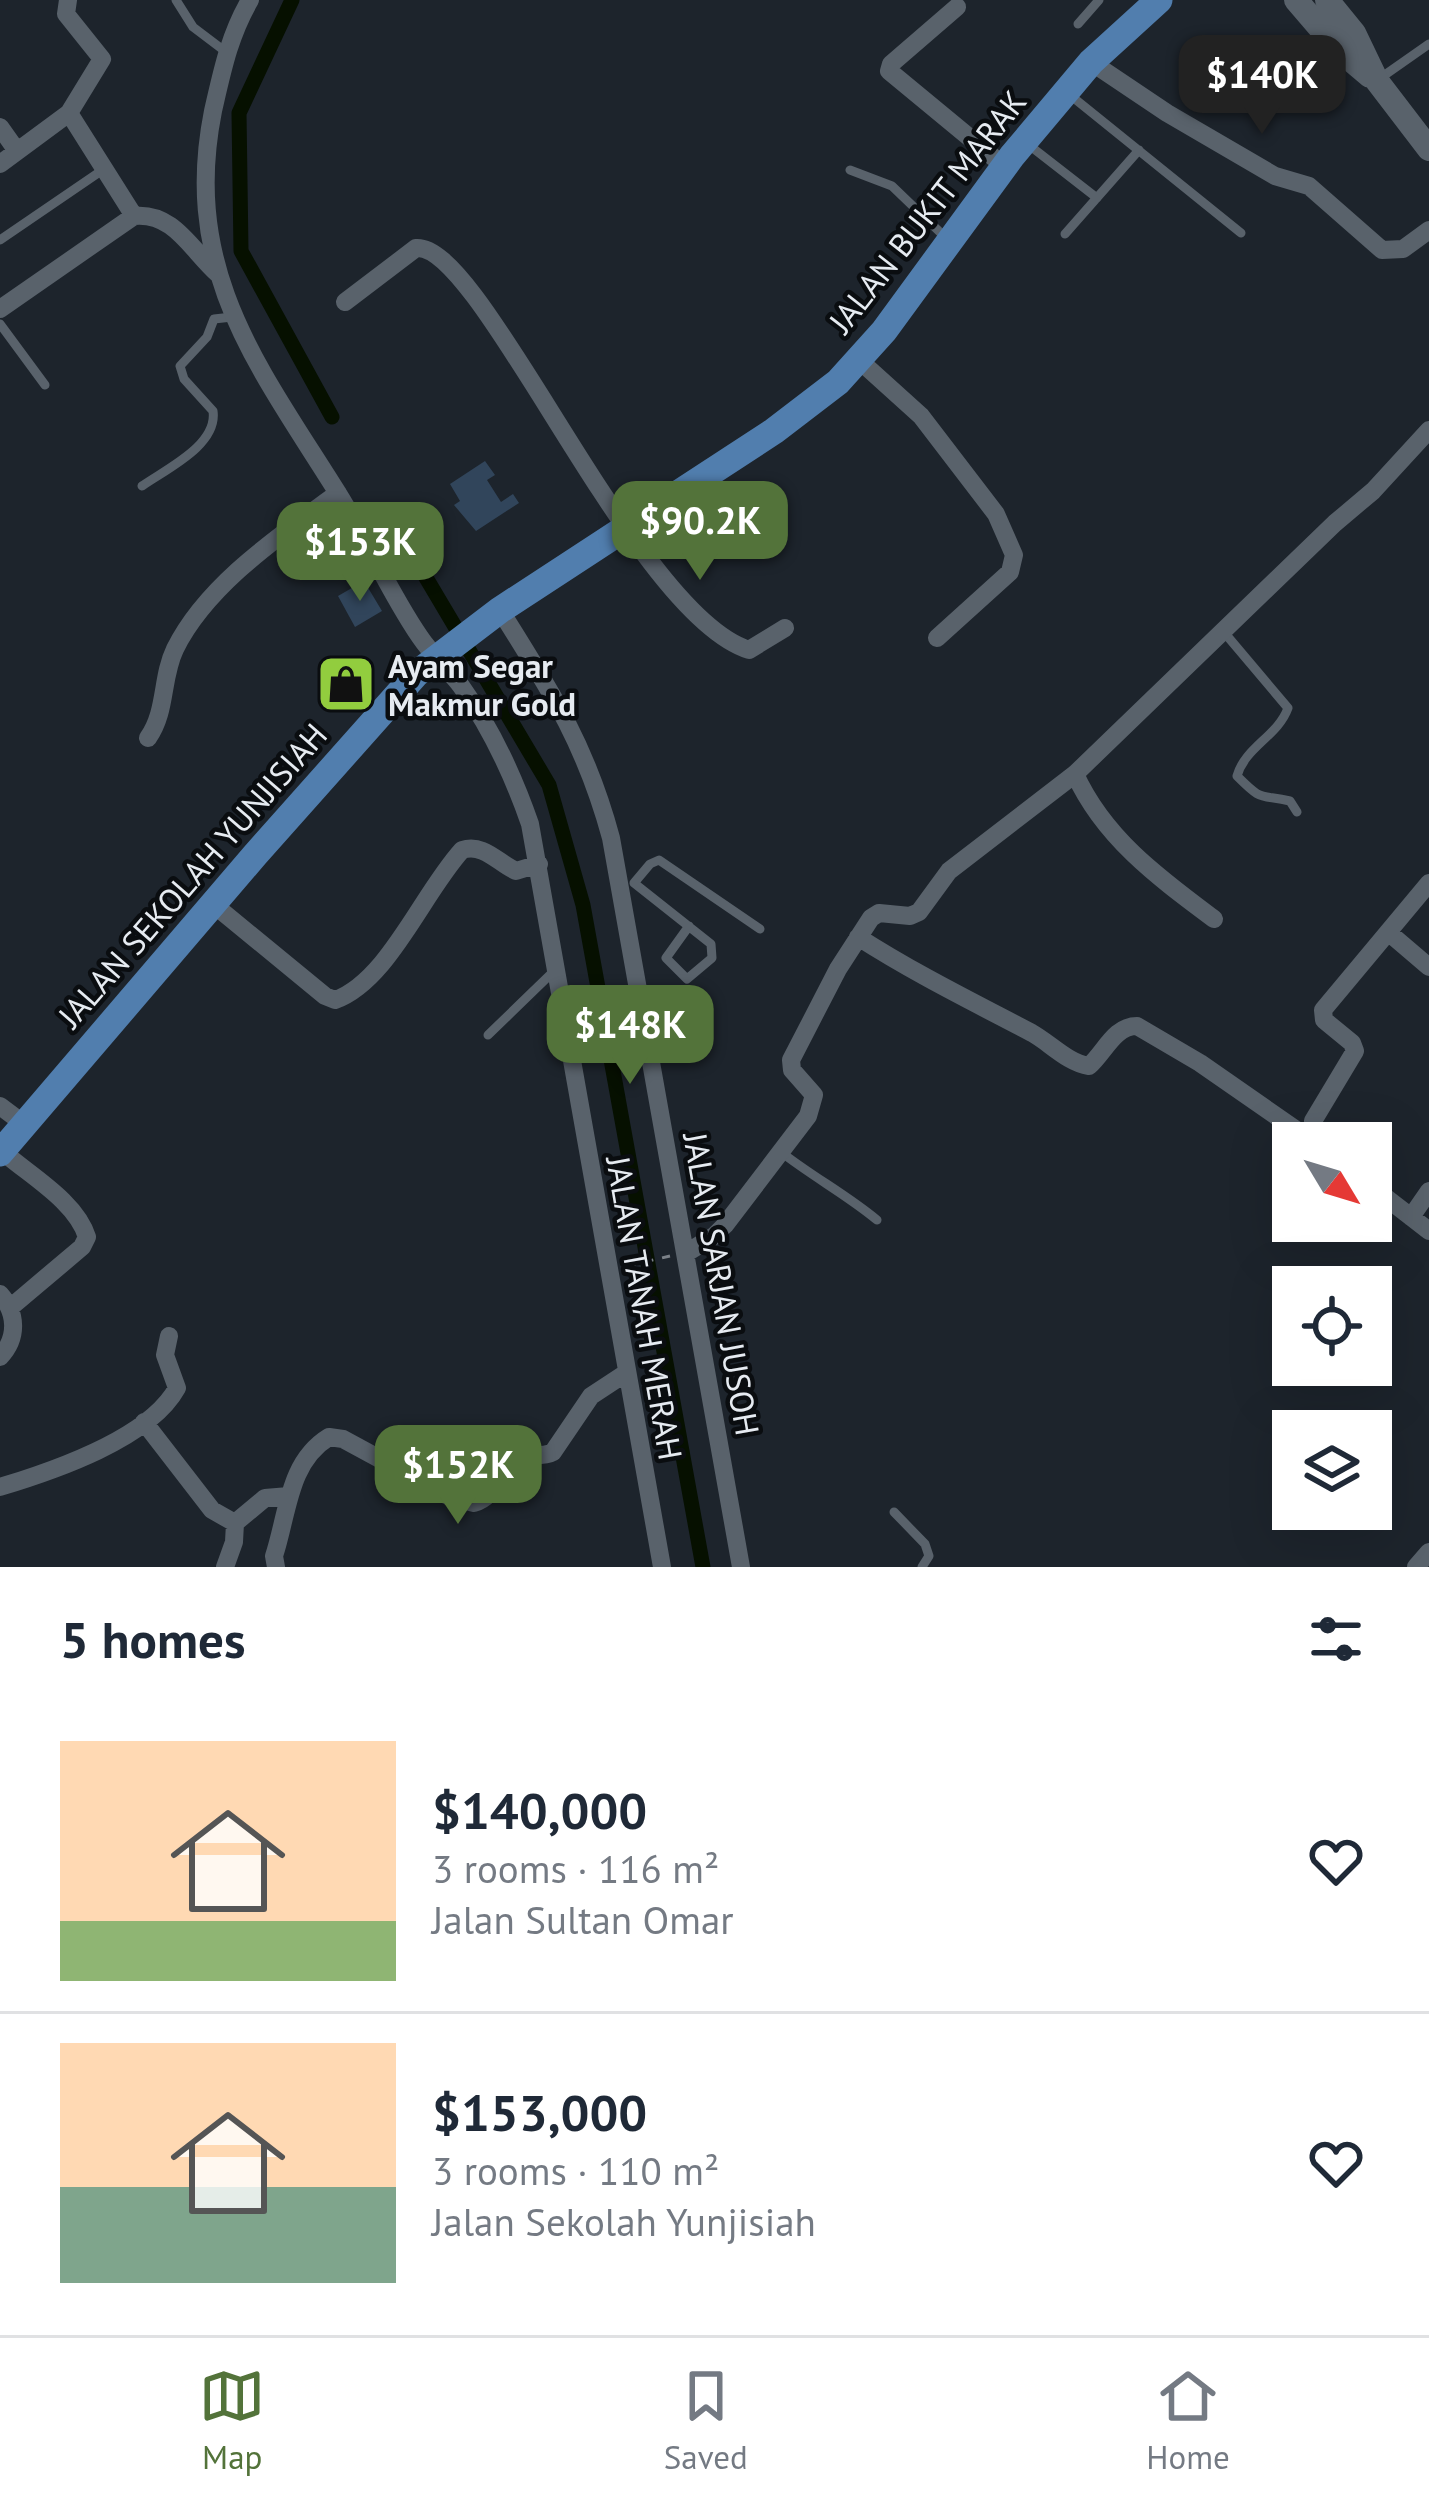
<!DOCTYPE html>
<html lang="en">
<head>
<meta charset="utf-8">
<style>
  :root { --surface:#fff; --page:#f2f2f3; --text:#1f2937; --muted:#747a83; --line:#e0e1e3; --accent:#53733a }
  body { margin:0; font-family:"PT Sans",sans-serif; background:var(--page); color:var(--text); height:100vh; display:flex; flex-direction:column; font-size:45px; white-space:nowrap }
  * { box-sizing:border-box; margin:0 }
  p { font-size:39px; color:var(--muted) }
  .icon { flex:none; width:66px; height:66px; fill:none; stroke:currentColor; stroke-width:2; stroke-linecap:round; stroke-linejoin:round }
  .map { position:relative; height:1567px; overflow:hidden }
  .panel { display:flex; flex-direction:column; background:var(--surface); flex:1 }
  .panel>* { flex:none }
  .needle { width:78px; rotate:128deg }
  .tools { position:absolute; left:1272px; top:1122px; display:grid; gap:24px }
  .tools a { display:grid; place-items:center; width:120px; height:120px; border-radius:0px; background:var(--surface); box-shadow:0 12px 48px #0002; font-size:60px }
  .price { position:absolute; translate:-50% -102px; padding:0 27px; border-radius:24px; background:var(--accent); color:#fff; font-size:39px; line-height:78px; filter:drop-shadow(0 3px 6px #0008) }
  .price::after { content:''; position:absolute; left:50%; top:72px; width:36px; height:27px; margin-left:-18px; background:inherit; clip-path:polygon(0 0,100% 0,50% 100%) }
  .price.current { background:#222; color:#fff }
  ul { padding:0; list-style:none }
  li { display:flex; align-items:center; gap:36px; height:300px; padding:0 60px }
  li+li { border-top:3px solid var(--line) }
  li span { display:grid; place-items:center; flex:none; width:336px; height:240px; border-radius:0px; color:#555 }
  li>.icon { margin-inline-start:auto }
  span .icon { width:144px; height:144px; fill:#fffc; stroke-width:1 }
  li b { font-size:51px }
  h2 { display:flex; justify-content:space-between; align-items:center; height:144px; padding:0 60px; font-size:51px }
  .tab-bar { display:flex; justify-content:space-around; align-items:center; height:168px; border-top:3px solid var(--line); background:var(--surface); font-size:33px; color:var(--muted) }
  .tab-bar a { display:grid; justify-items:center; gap:6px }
  .tab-bar .current { color:var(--accent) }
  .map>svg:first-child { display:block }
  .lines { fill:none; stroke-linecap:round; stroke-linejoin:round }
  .canal { stroke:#061000; stroke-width:15 }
  .building { fill:#31455b }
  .path { stroke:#7b8188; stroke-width:3; stroke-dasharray:9 9; stroke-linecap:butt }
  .service { stroke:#59626b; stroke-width:9 }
  .minor { stroke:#59626b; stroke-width:18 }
  .secondary { stroke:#59626b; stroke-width:24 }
  .primary { stroke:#517eae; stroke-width:27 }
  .labels { text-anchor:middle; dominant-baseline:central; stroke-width:9; stroke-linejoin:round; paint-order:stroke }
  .street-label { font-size:33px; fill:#e6ebf1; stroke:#0a0d10 }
  .poi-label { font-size:33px; font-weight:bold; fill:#e6ebf1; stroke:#0a0d10; text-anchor:start }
</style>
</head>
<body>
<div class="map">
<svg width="1429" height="1567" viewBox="0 0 1429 1567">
  <rect width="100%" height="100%" fill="#1d242c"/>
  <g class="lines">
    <!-- canal -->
    <path class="canal" d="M292,0L239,113L241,251L332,417
      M390,517L549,785L583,905L703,1567"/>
  </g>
  <!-- building -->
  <path class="building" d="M485,461L495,475L487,480L501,502L513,494L519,503L476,531L454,505L460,501L450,484Z
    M364,581L382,611L355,627L338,596Z"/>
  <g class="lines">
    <!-- path -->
    <path class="path" d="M627,1266L670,1256"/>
    <!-- service -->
    <path class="service" d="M176,0L193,27L226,52
      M1078,24L1099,0
      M1379,79L1429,44
      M1070,95L1241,233
      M1025,142L1097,198
      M850,170L892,186L946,238
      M1065,234L1139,150
      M0,240L104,169
      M0,324L45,385
      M142,486C166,469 218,445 213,411L184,379L180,366L207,337L214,319L232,317
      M1223,631L1288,708C1278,736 1245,747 1237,776C1263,802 1258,794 1290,801L1297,812
      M634,883L711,944L712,958L687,979L666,958L689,926
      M634,883L650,864L659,860L760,929
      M488,1035L553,972
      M781,1152C813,1177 847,1195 877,1220
      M894,1512L925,1544L929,1556L922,1567"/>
    <!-- minor -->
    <path class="minor" d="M68,0L66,14L102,59L69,113
      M250,0C229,36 222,72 213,111C181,272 259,367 339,495C368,542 389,592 420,637C432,655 448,669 461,686C491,728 513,775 530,824L662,1567
      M957,7L891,64L889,71L1004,166
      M1091,62L1167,113L1275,176L1309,186L1382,250L1403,249L1429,230
      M0,127L17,151
      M0,164L69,113L134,216
      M345,302L416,248C482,242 634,614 749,650L785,628
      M0,309L134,216C174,212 191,250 218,274
      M859,360L921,416L996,514L1014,555L1010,572L937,638
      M500,610C551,691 586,745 611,838L741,1567
      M148,738C167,711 161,678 175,649C207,584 281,535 338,493
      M1075,774C1104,838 1159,878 1214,919
      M213,904L325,996L335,1000C388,981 422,894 462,850C484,843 498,863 516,871L539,864
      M1388,932L1429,967
      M858,937C914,973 973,1002 1032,1033C1050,1043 1068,1063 1089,1066C1105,1052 1114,1026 1137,1026L1200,1063L1315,1143
      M0,1106L24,1124
      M1312,1141L1313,1121L1355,1051L1352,1043L1324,1020L1323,1010L1429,883
      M2,1151C29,1175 76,1201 87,1237L82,1247L11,1307
      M1371,1186L1429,1231
      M1411,1217L1429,1191
      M688,1252L714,1236L725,1225L808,1116L814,1095L792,1070L791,1060L838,969L871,918L879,913L910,916L919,912L949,871L1075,774L1335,523L1373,491L1429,430
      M0,1294C17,1313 18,1338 0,1357
      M144,1422L212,1510L235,1523
      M0,1487C53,1471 149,1439 177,1388L165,1355L169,1336
      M225,1567L234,1542L235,1523L265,1498L289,1496
      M276,1567L274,1556C288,1514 288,1462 329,1437L343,1439L450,1497L474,1503C497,1496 497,1473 515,1460C525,1451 540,1459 553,1452L591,1396L626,1373
      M1416,1567L1429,1552"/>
    <!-- secondary -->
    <path class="secondary" d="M1296,0L1338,49L1370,76
      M1327,0L1354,33L1377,81L1429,149"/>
    <!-- primary -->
    <path class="primary" d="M0,1153L255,855L416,674L500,610L774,431L838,382L884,331L1012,156L1091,62L1159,0"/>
  </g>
  <!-- icons -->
  <defs>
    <symbol id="shop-square" viewBox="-11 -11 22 22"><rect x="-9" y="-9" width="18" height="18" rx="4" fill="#92cd3e" stroke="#0a0d10"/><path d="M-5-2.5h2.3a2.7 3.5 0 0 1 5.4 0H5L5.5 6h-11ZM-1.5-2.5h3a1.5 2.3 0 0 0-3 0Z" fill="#111"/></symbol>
  </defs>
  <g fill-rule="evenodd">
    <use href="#shop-square" x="313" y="651" width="66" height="66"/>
  </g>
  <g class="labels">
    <!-- street labels -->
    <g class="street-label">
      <text transform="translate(927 211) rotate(-52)">JALAN BUKIT MARAK</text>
      <text transform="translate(192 875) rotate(-49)">JALAN SEKOLAH YUNJISIAH</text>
      <text transform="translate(722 1284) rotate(80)">JALAN SARJAN JUSOH</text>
      <text transform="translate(645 1308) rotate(80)">JALAN TANAH MERAH</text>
    </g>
    <!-- poi labels -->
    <g class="poi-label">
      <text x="388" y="665">Ayam Segar<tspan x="388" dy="38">Makmur Gold</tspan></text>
    </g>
  </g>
</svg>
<div class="tools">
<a><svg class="needle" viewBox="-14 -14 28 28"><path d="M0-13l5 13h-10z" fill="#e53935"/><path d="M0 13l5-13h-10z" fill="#747a83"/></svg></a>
<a><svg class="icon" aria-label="locate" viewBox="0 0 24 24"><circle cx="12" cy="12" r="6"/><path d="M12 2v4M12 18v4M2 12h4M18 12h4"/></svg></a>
<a><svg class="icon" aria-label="layers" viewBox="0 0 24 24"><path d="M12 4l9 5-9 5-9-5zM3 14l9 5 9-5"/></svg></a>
</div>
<b class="price current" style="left:1262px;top:137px">$140K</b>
<b class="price" style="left:700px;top:583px">$90.2K</b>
<b class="price" style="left:360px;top:604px">$153K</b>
<b class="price" style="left:630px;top:1087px">$148K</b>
<b class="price" style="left:458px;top:1527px">$152K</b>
</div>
<section class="panel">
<h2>5 homes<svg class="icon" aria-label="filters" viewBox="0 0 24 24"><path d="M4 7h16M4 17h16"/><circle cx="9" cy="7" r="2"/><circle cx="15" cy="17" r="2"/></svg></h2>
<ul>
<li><span style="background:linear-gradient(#ffd9b3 75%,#8fb573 0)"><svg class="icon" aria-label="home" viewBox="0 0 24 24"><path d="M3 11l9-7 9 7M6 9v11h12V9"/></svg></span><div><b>$140,000</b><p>3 rooms · 116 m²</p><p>Jalan Sultan Omar</p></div><svg class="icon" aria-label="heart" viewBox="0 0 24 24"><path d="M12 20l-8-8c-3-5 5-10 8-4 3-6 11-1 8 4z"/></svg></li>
<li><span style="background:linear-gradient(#ffd9b3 60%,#7fa58c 0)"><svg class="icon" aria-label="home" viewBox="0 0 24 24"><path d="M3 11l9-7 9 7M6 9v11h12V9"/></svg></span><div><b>$153,000</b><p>3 rooms · 110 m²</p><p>Jalan Sekolah Yunjisiah</p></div><svg class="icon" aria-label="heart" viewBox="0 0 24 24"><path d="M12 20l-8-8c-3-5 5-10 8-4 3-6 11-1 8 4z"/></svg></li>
</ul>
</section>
<nav class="tab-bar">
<a class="current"><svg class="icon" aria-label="map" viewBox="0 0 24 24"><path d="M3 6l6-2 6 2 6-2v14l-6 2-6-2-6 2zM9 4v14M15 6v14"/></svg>Map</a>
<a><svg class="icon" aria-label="saved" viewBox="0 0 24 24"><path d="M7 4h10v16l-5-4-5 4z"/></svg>Saved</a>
<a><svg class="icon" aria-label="home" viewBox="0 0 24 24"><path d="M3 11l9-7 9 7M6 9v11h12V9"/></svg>Home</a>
</nav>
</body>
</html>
